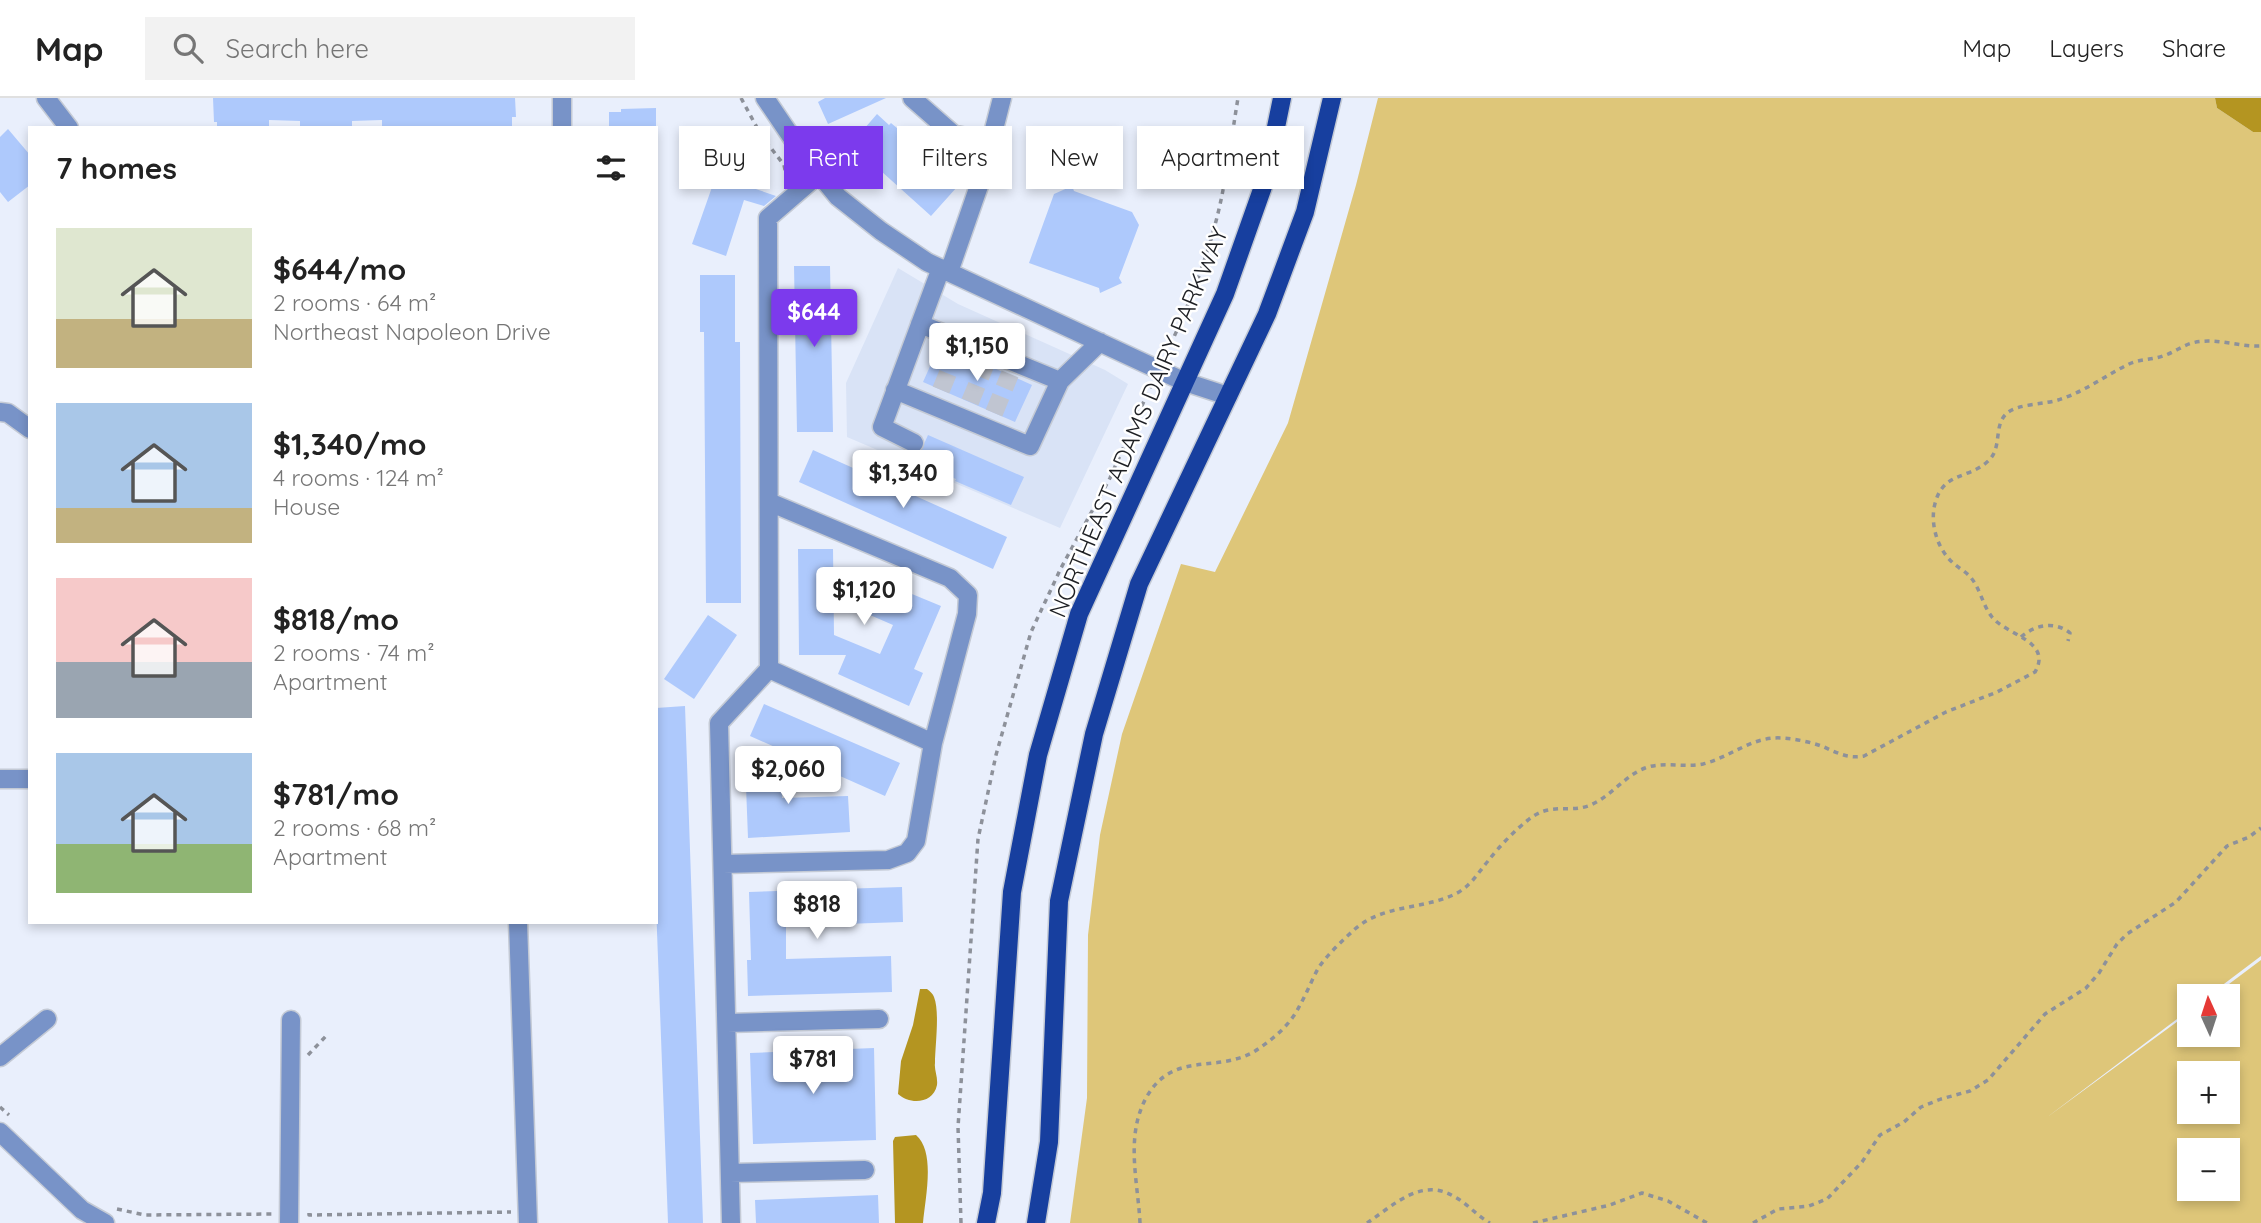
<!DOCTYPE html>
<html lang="en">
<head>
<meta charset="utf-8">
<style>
  :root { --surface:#fff; --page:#f2f2f2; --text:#222; --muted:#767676; --line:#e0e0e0; --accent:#7c3aed }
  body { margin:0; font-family:Quicksand,sans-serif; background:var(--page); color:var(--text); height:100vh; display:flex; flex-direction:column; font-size:26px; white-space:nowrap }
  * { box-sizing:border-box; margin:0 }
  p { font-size:23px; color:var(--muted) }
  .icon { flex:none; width:38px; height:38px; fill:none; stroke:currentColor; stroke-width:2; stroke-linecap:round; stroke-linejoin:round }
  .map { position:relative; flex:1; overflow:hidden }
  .drawer { position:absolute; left:28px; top:28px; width:630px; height:798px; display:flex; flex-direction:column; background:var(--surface); border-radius:0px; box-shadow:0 4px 10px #0003 }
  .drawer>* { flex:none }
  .guide { position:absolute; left:679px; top:28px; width:665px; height:63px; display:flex; gap:14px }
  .needle { width:46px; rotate:357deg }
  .buttons { position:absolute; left:2177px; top:886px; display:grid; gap:14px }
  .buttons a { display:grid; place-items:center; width:63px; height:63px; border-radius:0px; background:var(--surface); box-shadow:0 4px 10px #0003; font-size:35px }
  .price { position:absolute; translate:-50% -60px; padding:0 16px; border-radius:7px; background:#fff; color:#222; font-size:23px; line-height:46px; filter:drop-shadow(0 2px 4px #0008) }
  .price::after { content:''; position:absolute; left:50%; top:42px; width:21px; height:16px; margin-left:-10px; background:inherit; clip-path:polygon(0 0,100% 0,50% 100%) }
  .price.selected { background:var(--accent); color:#fff }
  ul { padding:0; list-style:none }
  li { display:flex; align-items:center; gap:21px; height:175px; padding:0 28px }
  li span { display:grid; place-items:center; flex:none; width:196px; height:140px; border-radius:0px; color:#555 }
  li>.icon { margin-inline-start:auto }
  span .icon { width:84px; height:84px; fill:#fffc; stroke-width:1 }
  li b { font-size:30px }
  h2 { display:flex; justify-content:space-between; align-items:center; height:84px; padding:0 28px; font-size:30px }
  .tag { padding:0 24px; border-radius:0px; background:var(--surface); box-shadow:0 4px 10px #0003; font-size:24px; line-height:63px }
  .tag.selected { background:var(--accent); color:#fff }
  header { display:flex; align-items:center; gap:42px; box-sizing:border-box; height:98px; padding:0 35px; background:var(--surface); border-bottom:2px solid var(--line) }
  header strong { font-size:33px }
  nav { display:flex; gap:38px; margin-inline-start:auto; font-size:24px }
  .search { width:490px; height:63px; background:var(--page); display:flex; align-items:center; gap:18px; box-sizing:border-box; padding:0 24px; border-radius:0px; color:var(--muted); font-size:26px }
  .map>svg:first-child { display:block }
  .built { fill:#d9e3f6 }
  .green { fill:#dec679; fill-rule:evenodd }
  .water { fill:#b49521 }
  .building { fill:#aec9fc }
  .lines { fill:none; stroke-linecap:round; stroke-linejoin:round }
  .minor-tunnel { stroke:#c0c5d1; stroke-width:18; stroke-dasharray:18 9; stroke-linecap:butt }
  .minor-casing { stroke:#c4cad5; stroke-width:21 }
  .major-casing { stroke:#c4cad5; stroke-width:21 }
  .path { stroke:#8d919a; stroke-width:3.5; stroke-dasharray:5 5; stroke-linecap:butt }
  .minor { stroke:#7893c8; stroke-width:18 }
  .major { stroke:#173f9f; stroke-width:18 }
  .labels { text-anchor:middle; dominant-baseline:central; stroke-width:5; stroke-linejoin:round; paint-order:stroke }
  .street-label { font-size:24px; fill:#1d1f23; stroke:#fff }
</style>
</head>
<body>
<header>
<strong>Map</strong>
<div class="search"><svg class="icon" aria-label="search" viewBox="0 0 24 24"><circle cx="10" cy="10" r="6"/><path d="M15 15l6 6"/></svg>Search here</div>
<nav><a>Map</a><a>Layers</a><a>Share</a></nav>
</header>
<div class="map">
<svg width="2261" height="1125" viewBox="0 0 2261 1125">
  <rect width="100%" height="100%" fill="#e9effc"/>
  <!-- built -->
  <path class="built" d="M898,170L958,206L1105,272L1128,286L1060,430L847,339L846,285Z"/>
  <!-- green -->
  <path class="green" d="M1378,0H2215L2217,10L2253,34H2261V858L2208,898H2189V912L2046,1020L2189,915V936H2228V898H2213L2261,862V1125H1070L1087,1000L1088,837L1100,737L1122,636L1181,466L1215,474L1288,325L1356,87ZM2189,975H2228V1013H2189ZM2189,1052H2228V1090H2189Z"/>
  <!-- water -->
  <path class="water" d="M2215,0H2261V34H2253L2217,10Z
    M920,891H927C930,893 933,896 934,899C940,914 935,948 935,965C934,972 938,979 937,987C933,1006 910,1007 898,996L901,963L913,927Z
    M916,1037C936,1054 925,1101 923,1125H895L893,1043L895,1039Z"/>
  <!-- building -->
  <path class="building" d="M213,0H515L516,19H512V30H382V22L352,23V30H300V23L269,22V30H217V24H214Z
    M825,0H886L828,26L818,4Z
    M656,10V30H609V14H621V11Z
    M877,16L889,27L891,25L910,41L948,76L945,78L957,89L931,118L851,46Z
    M8,31L30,57V87L8,104L0,94V39Z
    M718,72L749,83L747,88L776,98L764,108L744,102L726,158L692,146Z
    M1072,88L1074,93L1132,114L1139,127L1119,180L1122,185L1100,195L1099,190L1029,165L1054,96Z
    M794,168H830L833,334H797Z
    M700,177H735V244H740L741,505H706L704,234H700Z
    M940,246L1032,287L1015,324L923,284Z
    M928,337L1024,379L1011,407L955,383L956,381L916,364Z
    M813,352L1007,439L993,471L799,384Z
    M798,451H833L834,537L880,556L893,527L847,507L861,475L941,508L914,571L923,575L909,608L838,576L846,557H799Z
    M708,517L737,537L694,601L664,581Z
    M764,606L900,665L885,698L750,638Z
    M685,608L703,1125H668L656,807V610Z
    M780,661L782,700L848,698L850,734L748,740L745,662Z
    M902,789L903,824L786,828V861L891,858L892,894L748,898L747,862H751L749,794Z
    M874,950L876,1042L753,1046L750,955Z
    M878,1097L879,1125H756L755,1102Z"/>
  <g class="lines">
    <!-- minor-tunnel -->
    <path class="minor-tunnel" d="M941,292L957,253
      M970,304L986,265
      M994,315L1010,276"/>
    <defs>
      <path id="minor" d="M46,0L69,30
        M765,0L803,56L838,99L881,133L927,164L1185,284L1228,298
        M912,0L953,36L990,45
        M562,30V0
        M949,174L981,82L1002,0
        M920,226L1060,283
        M895,292L1030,348L1060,283L1100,244
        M0,314L8,315L30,331
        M914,345L882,329L941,170
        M769,571L933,645
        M0,681H30
        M723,766L888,762L907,755L916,743L933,645L967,516L968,497L950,480L769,404
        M518,824L528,1125
        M727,925L879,921
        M0,959L47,921
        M0,1034L82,1112L105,1125
        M730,1075L865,1072
        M289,1125L291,922
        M731,1125L719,625L769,571L768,120L819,76"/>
      <path id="major" d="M986,1125L992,1095L1012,794L1038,657L1079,516L1225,196L1265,83L1282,0
        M1036,1125L1049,1044L1059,803L1094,636L1139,486L1267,216L1305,114L1332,0"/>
    </defs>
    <!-- minor casing -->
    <use href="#minor" class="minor-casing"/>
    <!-- major casing -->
    <use href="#major" class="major-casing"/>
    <!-- path -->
    <path class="path" d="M741,0L761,37L784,67L787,81
      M1166,256C1190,206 1213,146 1223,92C1229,61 1233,30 1238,0
      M2021,539C2036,526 2055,523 2070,535L2068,543
      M308,957L326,938
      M0,1009L9,1017
      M117,1111L145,1117L273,1116
      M309,1115V1117L511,1114
      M961,1125L958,1029L978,741L996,657L1031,534L1061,470L1110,380L1152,285
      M1140,1125C1138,1084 1125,1039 1146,1000C1174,949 1221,979 1261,949C1277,938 1292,924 1300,907C1307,895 1312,881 1319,869C1328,856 1343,842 1355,831C1385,805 1427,812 1459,794C1472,786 1478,775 1488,763C1498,750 1515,732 1528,722C1550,704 1566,715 1588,708C1610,700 1624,678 1645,670C1664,663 1684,670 1703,666C1731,659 1752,638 1782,640C1796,641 1811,644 1824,649C1837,655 1849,661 1864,658L1946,614L1997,594L2035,574C2053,543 2006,537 1992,519C1983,508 1981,493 1972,481C1967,474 1958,470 1952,464C1938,451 1931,429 1934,410C1941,373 1967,382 1987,364C2003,351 1993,329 2006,316C2017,305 2046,307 2061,301C2085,293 2105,278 2127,267C2138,261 2151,262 2163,258C2173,255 2182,248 2192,245C2215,239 2238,249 2261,248
      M1367,1125C1393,1108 1421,1078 1455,1099C1468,1106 1477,1118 1490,1125
      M1533,1125L1610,1107L1642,1095L1668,1103L1707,1125
      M1753,1125L1778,1111L1809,1108L1827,1101L1862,1064L1880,1037L1904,1024L1921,1009L1941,1001L1970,993L1988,982L2045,916L2086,890L2099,875L2117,846L2127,836L2176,804L2227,748L2249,739L2261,730"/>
    <!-- minor -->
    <use href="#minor" class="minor"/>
    <!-- major -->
    <use href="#major" class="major"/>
  </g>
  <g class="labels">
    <!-- street labels -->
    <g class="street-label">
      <text transform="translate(1138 324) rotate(-67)">NORTHEAST ADAMS DAIRY PARKWAY</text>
    </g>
  </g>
</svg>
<div class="buttons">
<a><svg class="needle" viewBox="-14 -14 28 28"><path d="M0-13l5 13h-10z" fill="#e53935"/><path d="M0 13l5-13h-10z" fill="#767676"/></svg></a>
<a>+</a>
<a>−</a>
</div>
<b class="price selected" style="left:814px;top:251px">$644</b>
<b class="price" style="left:977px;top:285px">$1,150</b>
<b class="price" style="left:903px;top:412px">$1,340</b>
<b class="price" style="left:864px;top:529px">$1,120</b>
<b class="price" style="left:788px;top:708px">$2,060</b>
<b class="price" style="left:817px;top:843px">$818</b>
<b class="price" style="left:813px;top:998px">$781</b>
<div class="guide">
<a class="tag">Buy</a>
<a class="tag selected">Rent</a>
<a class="tag">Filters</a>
<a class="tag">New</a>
<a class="tag">Apartment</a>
</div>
<section class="drawer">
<h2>7 homes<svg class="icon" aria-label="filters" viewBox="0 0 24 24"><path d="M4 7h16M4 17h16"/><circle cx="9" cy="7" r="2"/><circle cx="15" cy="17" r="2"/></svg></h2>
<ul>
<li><span style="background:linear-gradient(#dfe7d0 65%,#c2b280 0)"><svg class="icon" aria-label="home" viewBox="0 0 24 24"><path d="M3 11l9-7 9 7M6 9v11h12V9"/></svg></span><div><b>$644/mo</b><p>2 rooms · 64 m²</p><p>Northeast Napoleon Drive</p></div></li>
<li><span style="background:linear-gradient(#a9c7e8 75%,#c2b280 0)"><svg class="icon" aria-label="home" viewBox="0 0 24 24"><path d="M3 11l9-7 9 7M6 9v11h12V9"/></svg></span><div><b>$1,340/mo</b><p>4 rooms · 124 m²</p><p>House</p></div></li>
<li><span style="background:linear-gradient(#f6c9c9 60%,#9aa5b1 0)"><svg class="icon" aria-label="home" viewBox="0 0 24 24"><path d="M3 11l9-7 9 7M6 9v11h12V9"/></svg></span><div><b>$818/mo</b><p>2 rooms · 74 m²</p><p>Apartment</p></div></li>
<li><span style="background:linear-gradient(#a9c7e8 65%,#8fb573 0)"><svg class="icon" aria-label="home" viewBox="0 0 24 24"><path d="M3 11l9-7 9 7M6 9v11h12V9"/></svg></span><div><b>$781/mo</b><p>2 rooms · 68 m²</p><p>Apartment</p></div></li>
</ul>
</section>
</div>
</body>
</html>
